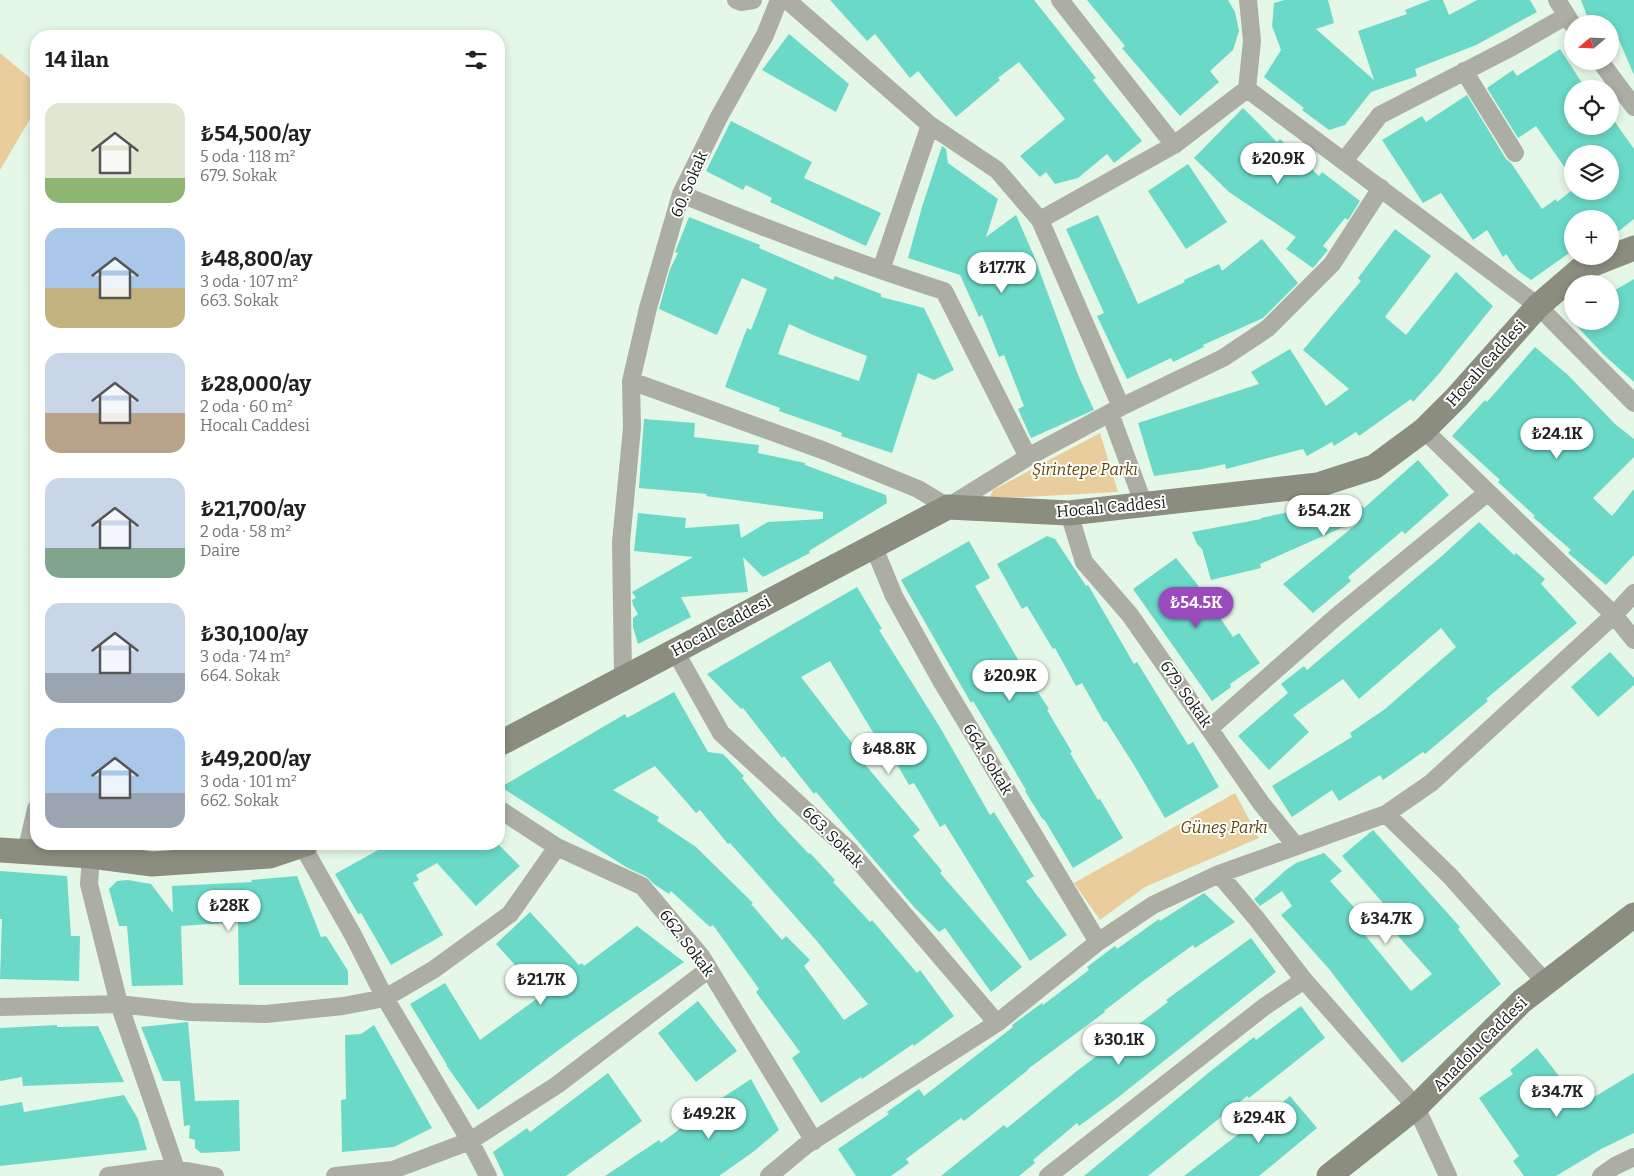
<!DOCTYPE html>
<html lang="tr">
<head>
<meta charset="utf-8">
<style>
  :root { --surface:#fff; --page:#f2f2f2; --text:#202124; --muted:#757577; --accent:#994bbd }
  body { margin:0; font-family:Bitter,serif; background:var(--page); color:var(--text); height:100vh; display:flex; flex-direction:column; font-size:19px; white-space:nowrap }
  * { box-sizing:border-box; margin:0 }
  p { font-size:16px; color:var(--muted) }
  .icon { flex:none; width:28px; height:28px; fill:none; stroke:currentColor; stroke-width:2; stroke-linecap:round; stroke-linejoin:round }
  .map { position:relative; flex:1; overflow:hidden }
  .details { position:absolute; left:30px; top:30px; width:475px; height:820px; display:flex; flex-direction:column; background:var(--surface); border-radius:20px; box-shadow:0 2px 8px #0003 }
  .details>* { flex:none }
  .needle { width:32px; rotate:251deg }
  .fabs { position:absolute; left:1564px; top:15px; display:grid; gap:10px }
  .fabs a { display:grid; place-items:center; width:55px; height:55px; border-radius:50%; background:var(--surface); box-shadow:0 2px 8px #0003; font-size:25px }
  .price { position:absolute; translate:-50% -42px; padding:0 11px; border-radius:18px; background:#fff; color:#222; font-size:16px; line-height:32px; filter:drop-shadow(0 1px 2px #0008) }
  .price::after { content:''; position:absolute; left:50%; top:30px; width:15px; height:11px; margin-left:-8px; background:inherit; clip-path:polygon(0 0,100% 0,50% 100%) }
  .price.selected { background:var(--accent); color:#fff }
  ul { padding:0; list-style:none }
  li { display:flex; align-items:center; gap:15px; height:125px; padding:0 15px }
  li span { display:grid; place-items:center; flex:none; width:140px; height:100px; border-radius:15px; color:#555 }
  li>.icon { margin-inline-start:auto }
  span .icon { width:60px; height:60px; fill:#fffc; stroke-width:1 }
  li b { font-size:21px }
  h2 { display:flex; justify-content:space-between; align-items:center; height:60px; padding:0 15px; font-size:21px }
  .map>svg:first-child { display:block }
  .green { fill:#e9cd9c }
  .building { fill:#6ad9c7; fill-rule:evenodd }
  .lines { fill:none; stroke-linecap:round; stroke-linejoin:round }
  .street { stroke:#acaea4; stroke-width:18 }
  .secondary { stroke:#8b8d7f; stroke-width:25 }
  .labels { text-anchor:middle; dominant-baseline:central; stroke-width:4; stroke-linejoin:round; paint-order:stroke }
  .street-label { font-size:16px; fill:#141b15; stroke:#fff }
  .park-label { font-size:16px; font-style:italic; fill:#624608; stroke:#fff }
</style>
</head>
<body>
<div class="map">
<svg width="1634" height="1176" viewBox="0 0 1634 1176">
  <rect width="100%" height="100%" fill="#e5f8e7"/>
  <!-- green -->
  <path class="green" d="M0,53L36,83V109L0,170Z
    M1100,433L1118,492L989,499L993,490Z
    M1235,793L1259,838L1145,887L1100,920L1074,883Z"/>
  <!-- building -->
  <path class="building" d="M830,0H1034L1096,78L1093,80L1142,141L1114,163L1107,154L1078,178L1055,184L1046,172L1040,177L1020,156L1065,119L1019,62L998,78L1000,80L956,117L918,71L910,78L875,34L867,41Z
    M1087,0H1228L1235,12L1239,31L1233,50L1210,71L1219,82L1180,116L1122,48L1125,46Z
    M1285,0H1328L1334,23L1316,29L1374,80L1358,31L1407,14L1405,10L1430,0H1443L1449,15L1477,0H1530L1537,12L1476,45L1415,69L1417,76L1371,92L1345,125L1329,130L1302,110L1304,108L1264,77L1281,50L1272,26L1274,3Z
    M1581,0H1634V75L1619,40L1610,43V24H1590Z
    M789,34L849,84L836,112L762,70Z
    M1560,49L1586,89H1572V126L1610,127V115L1634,149V219L1610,238V219H1572V251L1531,280L1517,270L1506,254L1503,257L1487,230L1473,240L1441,193L1423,203L1382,140L1422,116L1426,122L1467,95L1506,159L1511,163L1542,209L1556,199L1557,202L1571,191H1610V154H1572V178L1536,126L1518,138L1487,88L1513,70L1517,76Z
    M1243,108L1277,142L1280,139L1319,176L1322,172L1360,201L1348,220L1345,218L1323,246L1328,250L1313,268L1286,249L1296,237L1229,192L1194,158Z
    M731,121L812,162L804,178L881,213L866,246L770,202L772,198L746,185L743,190L706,171Z
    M942,146L946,149L948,163L998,199L986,237L1016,215L1034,256L1078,375L1094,410L1031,438L1018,409L1024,406L1004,355L999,357L982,315L979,317L960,275L908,258L922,207Z
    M1188,164L1227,222L1186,249L1148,191Z
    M1098,215L1138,304L1185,282L1184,280L1219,264L1222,271L1262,239L1298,283L1263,318L1203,345L1204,347L1173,362L1171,358L1127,379L1097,316L1104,313L1066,229Z
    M689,217L760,245L759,248L833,280L835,276L881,294V297L924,308L954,370L934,380L918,373L892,453L841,436L842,433L779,411L780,408L725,387L747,328L751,330L767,289L742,278L717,335L659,309L670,269L678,253L675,252ZM789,324L813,335L867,356L859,381L778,354Z
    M1395,229L1431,256L1385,317L1406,335L1456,272L1493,306L1437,376L1413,402L1411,399L1359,436L1356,432L1334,446L1332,442L1307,456L1303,449L1226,469L1225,464L1203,469L1154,476L1138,423L1259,384L1251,372L1290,349L1326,406L1349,389L1303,350L1361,281L1358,278Z
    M1634,279V382L1604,355L1572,321H1610V293Z
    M1535,347L1568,375L1615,424L1634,439V457L1593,498L1612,516L1634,489V555L1606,585L1568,553L1571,550L1533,517L1535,516L1498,482L1500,480L1452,436L1485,400L1487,402Z
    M644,419L695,423L694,437L759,445L758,453L805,463V465L886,495L887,503L809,551L810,553L763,577L743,557L748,592L681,597L691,617L638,644L633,627V618L638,614L633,605L632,600L636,598L632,592L693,557L634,551L638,513L686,518L685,528L739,524L741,538L768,522L823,519V512L706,496L707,494L639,488Z
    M1418,460L1449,495L1405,534L1402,531L1348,577L1351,581L1313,613L1283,584L1358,523L1357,521L1260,564L1261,568L1211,580L1202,549L1197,544L1192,532L1261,519V518L1312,507L1317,524L1353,496L1364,508Z
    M1479,522L1514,555L1516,553L1545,579L1541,584L1577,623L1486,699L1488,701L1425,754L1423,752L1383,780L1380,775L1339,801L1332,790L1292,817L1272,786L1352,737L1350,733L1385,709L1456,647L1441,628L1359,699L1343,679L1293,715L1309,732L1269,770L1238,736L1288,693L1281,684L1304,666L1307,670L1443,555Z
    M1047,536L1055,539L1086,586L1088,585L1134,664L1137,662L1188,745L1193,742L1219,787L1165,818L1134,765L1106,721L1104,722L1082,683L1076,686L1055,648L1053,649L1027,606L1022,609L997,564Z
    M969,541L990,578L975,586L1030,680L1049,709L1047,710L1072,752L1070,753L1098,800L1100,799L1123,838L1073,868L1044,819L1043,820L1025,791L1026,790L999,744L973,701L971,703L901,580Z
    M1176,558L1197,584L1233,637L1239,633L1260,663L1230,684L1231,687L1212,701L1133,589Z
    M857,587L882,629L879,630L941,729L990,815L994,812L1034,876L1026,881L1067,935L1030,961L945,824L940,827L914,783L909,785L887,747L883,749L830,661L801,677L865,760L863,762L920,830L913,836L942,871L940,873L1022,967L991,992L945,928L939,932L914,907L816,792L814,794L784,756L782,758L743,708L741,709L707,674Z
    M1610,652L1634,678V685L1598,717L1571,687Z
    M674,692L708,752L723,754L744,776L742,778L777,820L809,854L810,853L835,880L833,882L870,922L872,920L917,973L920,970L954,1016L914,1046L913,1044L862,1079L861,1077L821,1103L792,1058L800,1052L756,992L759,989L713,925L710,927L671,891L669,894L654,884L647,877L626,867L501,787L625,714L627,718ZM655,766L696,813L700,810L728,844L730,843L816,940L868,1004L844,1020L804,966L810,960L786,936L782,940L751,904L753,903L696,847L657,821L659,817L613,790Z
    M1373,830L1460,927L1458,929L1501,984L1402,1063L1329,969L1281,915L1292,906L1282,891L1260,906L1254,899L1286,870L1296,863L1324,853L1342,871L1330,881L1363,917L1356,924L1411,991L1432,974L1382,918L1390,911L1342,856Z
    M389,844H498L520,866L476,906L437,863L416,875L419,880L413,883L443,935L391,965L361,913L358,914L335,874Z
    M0,871L67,876L71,936H80L79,981L0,979L2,919H0Z
    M297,876L321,937L326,936L348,971V985H239L238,922L181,926L183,985L132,986L127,926H119L109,889L117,881L128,880L151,884L173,913L172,886L252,882L251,880Z
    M1204,893L1235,922L1195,948L1193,945L1143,981L1104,1011L1105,1012L1028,1069V1070L964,1121L961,1118L906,1159L909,1163L891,1176H856L838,1149L889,1114L887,1112L919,1089L924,1096L1013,1027L1012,1025L1042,1003L1043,1005L1089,970L1087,967L1115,946L1117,949L1159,919L1160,921Z
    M530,912L579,965L582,963L584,966L637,926L684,962L579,1035L478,1110L446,1065H447L410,1004L445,983L480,1040L542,995L496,944Z
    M1251,938L1276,972L1116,1099L1079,1126L1077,1123L1033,1160L1035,1163L1019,1176H941L1004,1125L1007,1128L1077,1071L1168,1002L1166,1000Z
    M698,1001L737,1051L696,1082L658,1033Z
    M1301,1006L1325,1038L1249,1098L1247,1096L1148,1176H1084L1212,1070L1254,1037L1256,1040Z
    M188,1022L195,1101L239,1100L240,1151L201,1153L195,1148V1140L189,1138L190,1125L184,1126L180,1081H163L141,1027Z
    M57,1025V1027L98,1026L124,1082L23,1086L22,1077L0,1081V1028Z
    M374,1025L432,1128L394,1147L342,1152L341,1100L346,1099L345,1035L361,1034Z
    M1537,1048L1567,1086L1564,1088L1576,1108L1634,1073V1133L1601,1149L1556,1176H1524L1513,1161L1519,1156L1479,1098L1513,1074L1510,1070Z
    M608,1073L642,1121L566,1176H504L493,1152L527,1128L530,1132Z
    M751,1079L779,1130L753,1152L719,1176H605L659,1140L661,1143L716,1102Z
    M124,1095L138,1119L147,1150L0,1166V1106L22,1102L24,1112Z
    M1290,1096L1317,1128L1259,1176H1184L1253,1123L1254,1126Z"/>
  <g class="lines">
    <!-- street -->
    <path class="street" d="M736,0L741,2L753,0
      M787,0L930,125L997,170L1040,220L1121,407
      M1060,0L1174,145
      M1557,0L1572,24
      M1600,61L1634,107
      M1464,71L1515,153
      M1247,89L1538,306L1634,403
      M1344,161L1380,115L1512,47L1566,16
      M681,194C767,229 855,263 944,291L1028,457
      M1040,220L1174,145L1247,89L1252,41L1248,0
      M883,270L884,261L930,125
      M631,381L825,451L918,489L948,507L1028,457L1121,407L1223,358L1268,328L1332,264L1381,188
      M1110,413L1144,505
      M1424,430L1614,615L1634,640
      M1069,513L1084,562L1130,615L1261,803L1296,846
      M873,545L894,596L939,677L1098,942
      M675,651L721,733L850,851L997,1023
      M623,677L621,542L632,428L631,381L648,308L681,194L719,117L765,35L779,0
      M1210,728L1337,616L1487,493
      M499,809L557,847L642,886L701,956L814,1141
      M1386,814L1450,876L1545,982
      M302,845L353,935L385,998L470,1141L488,1176
      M26,852L36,809
      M91,856L89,884L119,1004L176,1169
      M1219,874L1256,918L1304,980L1416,1107L1448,1176
      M0,1007L119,1004L190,1012L266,1014L343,1006L385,998L433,970L510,914L557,847
      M108,1176L159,1169H176L215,1176
      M335,1176L393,1170L470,1141L557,1085L709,969
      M769,1176L805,1146L997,1023L1098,942L1153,905L1219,874L1386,814L1431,783L1614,615L1634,593
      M1048,1176L1264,1007L1304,980
      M1601,1176L1615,1166L1634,1157"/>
    <!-- secondary -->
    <path class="secondary" d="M499,744L948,507L1069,513L1318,485L1374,467L1424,430L1456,398L1538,306L1581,269L1634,248
      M0,850L91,856L152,864L270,856L306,844
      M1329,1176L1416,1107L1522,1001L1634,915"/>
  </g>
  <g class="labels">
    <!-- street labels -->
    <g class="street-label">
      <text transform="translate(689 184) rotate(-67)">60. Sokak</text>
      <text transform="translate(1486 363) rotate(-48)">Hocalı Caddesi</text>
      <text transform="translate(1111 507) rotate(-5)">Hocalı Caddesi</text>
      <text transform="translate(721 626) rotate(-28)">Hocalı Caddesi</text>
      <text transform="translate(1186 694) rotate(55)">679. Sokak</text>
      <text transform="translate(988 759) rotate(59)">664. Sokak</text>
      <text transform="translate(833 837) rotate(45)">663. Sokak</text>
      <text transform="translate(687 943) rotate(53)">662. Sokak</text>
      <text transform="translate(1480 1044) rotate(-45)">Anadolu Caddesi</text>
    </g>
    <!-- park labels -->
    <g class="park-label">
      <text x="1085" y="469">Şirintepe Parkı</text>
      <text x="1224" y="827">Güneş Parkı</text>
    </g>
  </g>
</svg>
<div class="fabs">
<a><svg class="needle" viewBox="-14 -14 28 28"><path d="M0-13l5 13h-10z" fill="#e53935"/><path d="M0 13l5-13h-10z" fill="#757577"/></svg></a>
<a><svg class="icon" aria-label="locate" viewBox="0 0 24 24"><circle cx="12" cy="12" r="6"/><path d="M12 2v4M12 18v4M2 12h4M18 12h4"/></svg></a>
<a><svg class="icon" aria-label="layers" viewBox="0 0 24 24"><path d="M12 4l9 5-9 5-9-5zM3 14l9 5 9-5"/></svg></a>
<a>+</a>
<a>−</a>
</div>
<b class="price" style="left:1278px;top:185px">₺20.9K</b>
<b class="price" style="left:1002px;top:294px">₺17.7K</b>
<b class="price" style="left:1557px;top:460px">₺24.1K</b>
<b class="price" style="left:1324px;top:537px">₺54.2K</b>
<b class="price selected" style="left:1196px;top:629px">₺54.5K</b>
<b class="price" style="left:1010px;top:702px">₺20.9K</b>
<b class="price" style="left:889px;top:775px">₺48.8K</b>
<b class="price" style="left:229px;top:932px">₺28K</b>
<b class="price" style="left:1386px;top:945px">₺34.7K</b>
<b class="price" style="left:541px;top:1006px">₺21.7K</b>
<b class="price" style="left:1119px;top:1066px">₺30.1K</b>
<b class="price" style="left:1557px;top:1118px">₺34.7K</b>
<b class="price" style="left:709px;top:1140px">₺49.2K</b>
<b class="price" style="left:1259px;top:1144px">₺29.4K</b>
<section class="details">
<h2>14 ilan<svg class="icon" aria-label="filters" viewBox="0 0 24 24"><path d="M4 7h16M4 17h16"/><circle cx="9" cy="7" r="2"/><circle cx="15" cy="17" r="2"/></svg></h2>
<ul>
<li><span style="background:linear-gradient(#dfe7d0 75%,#8fb573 0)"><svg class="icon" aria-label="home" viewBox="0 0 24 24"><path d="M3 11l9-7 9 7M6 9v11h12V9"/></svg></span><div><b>₺54,500/ay</b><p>5 oda · 118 m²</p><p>679. Sokak</p></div></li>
<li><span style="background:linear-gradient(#a9c7e8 60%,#c2b280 0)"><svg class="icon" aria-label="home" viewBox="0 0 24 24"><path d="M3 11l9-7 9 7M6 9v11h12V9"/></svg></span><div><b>₺48,800/ay</b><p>3 oda · 107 m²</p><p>663. Sokak</p></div></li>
<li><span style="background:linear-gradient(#c9d6e8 60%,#b9a48a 0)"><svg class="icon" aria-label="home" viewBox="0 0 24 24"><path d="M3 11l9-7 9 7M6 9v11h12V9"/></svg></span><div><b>₺28,000/ay</b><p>2 oda · 60 m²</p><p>Hocalı Caddesi</p></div></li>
<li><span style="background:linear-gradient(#c9d6e8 70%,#7fa58c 0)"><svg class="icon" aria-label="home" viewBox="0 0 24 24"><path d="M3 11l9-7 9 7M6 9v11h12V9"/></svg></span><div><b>₺21,700/ay</b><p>2 oda · 58 m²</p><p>Daire</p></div></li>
<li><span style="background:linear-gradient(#c9d6e8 70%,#9aa5b1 0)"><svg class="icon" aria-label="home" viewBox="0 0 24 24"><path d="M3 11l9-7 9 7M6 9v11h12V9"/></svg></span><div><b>₺30,100/ay</b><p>3 oda · 74 m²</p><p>664. Sokak</p></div></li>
<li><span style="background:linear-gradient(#a9c7e8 65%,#9aa5b1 0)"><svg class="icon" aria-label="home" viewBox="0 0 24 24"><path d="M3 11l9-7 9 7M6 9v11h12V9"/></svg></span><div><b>₺49,200/ay</b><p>3 oda · 101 m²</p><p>662. Sokak</p></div></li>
</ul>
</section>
</div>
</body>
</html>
